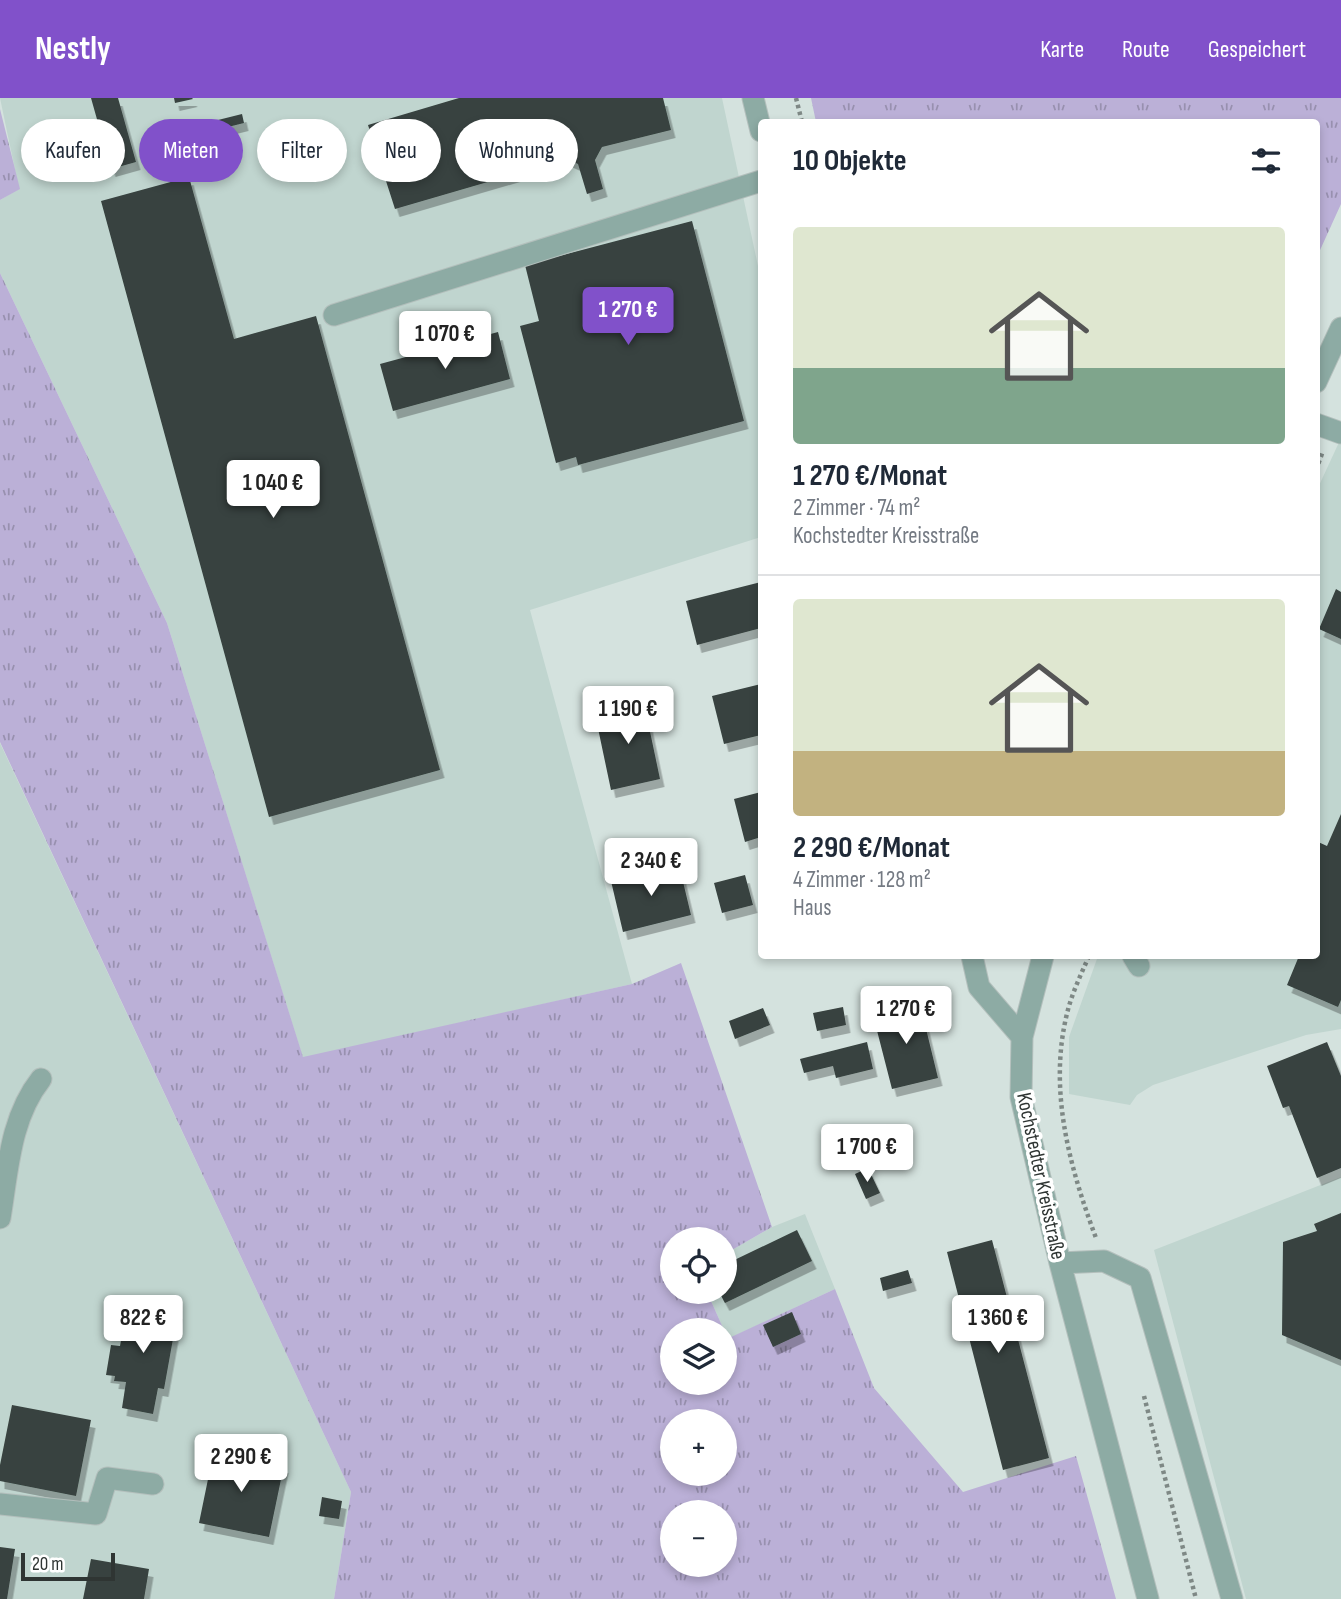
<!DOCTYPE html>
<html lang="de">
<head>
<meta charset="utf-8">
<style>
  :root { --surface:#fff; --page:#f2f2f3; --text:#1f2937; --muted:#747a83; --line:#e0e1e3; --accent:#8151ca }
  body { margin:0; font-family:"Sofia Sans Condensed",sans-serif; background:var(--page); color:var(--text); height:100vh; display:flex; flex-direction:column; font-size:26px; white-space:nowrap }
  * { box-sizing:border-box; margin:0 }
  p { font-size:23px; color:var(--muted) }
  .icon { flex:none; width:38px; height:38px; fill:none; stroke:currentColor; stroke-width:2; stroke-linecap:round; stroke-linejoin:round }
  .map { position:relative; flex:1; overflow:hidden }
  .panel { position:absolute; left:758px; top:21px; width:562px; height:840px; display:flex; flex-direction:column; background:var(--surface); border-radius:7px; box-shadow:0 4px 10px #0003 }
  .panel>* { flex:none }
  .top-card { position:absolute; left:21px; top:21px; width:632px; height:63px; display:flex; gap:14px }
  .fabs { position:absolute; left:660px; top:1129px; display:grid; gap:14px }
  .fabs a { display:grid; place-items:center; width:77px; height:77px; border-radius:50%; background:var(--surface); box-shadow:0 4px 10px #0003; font-size:35px }
  .scale { position:absolute; left:21px; bottom:18px; width:94px; box-sizing:border-box; padding-left:7px; border:4px solid #2f3533; border-top:0; font-size:19px; line-height:24px; white-space:nowrap; color:#2f3533; -webkit-text-stroke:5px #fff; paint-order:stroke }
  .price { position:absolute; translate:-50% -60px; padding:0 16px; border-radius:7px; background:#fff; color:#222; font-size:23px; line-height:46px; filter:drop-shadow(0 2px 4px #0008) }
  .price::after { content:''; position:absolute; left:50%; top:42px; width:21px; height:16px; margin-left:-10px; background:inherit; clip-path:polygon(0 0,100% 0,50% 100%) }
  .price.active { background:var(--accent); color:#fff }
  ul { padding:0; list-style:none }
  li { display:grid; align-content:center; gap:14px; height:371px; padding:0 35px }
  li+li { border-top:2px solid var(--line) }
  li span { display:grid; place-items:center; height:217px; border-radius:7px; color:#555 }
  li>.icon { margin-inline-start:auto }
  span .icon { width:126px; height:126px; fill:#fffc; stroke-width:1 }
  li b { font-size:30px }
  h2 { display:flex; justify-content:space-between; align-items:center; height:84px; padding:0 35px; font-size:30px }
  .chip { padding:0 24px; border-radius:32px; background:var(--surface); box-shadow:0 4px 10px #0003; font-size:24px; line-height:63px }
  .chip.active { background:var(--accent); color:#fff }
  header { display:flex; align-items:center; gap:42px; box-sizing:border-box; height:98px; padding:0 35px; background:var(--accent); color:#fff }
  header strong { font-size:33px }
  nav { display:flex; gap:38px; margin-inline-start:auto; font-size:24px }
  .map>svg:first-child { display:block }
  .built { fill:#c0d5cf }
  .grass { fill:url(#grass-tufts); fill-rule:evenodd }
  .building { fill:#37423f; filter:url(#shadow) }
  .lines { fill:none; stroke-linecap:round; stroke-linejoin:round }
  .minor-casing { stroke:#b3bfbc; stroke-width:23 }
  .path { stroke:#7e8885; stroke-width:4.5; stroke-dasharray:3.5 3.5; stroke-linecap:butt }
  .minor { stroke:#8daba4; stroke-width:21 }
  .labels { text-anchor:middle; dominant-baseline:central; stroke-width:7; stroke-linejoin:round; paint-order:stroke }
  .street-label { font-size:21px; fill:#2f3533; stroke:#fff }
</style>
</head>
<body>
<header>
<strong>Nestly</strong>
<nav><a>Karte</a><a>Route</a><a>Gespeichert</a></nav>
</header>
<div class="map">
<svg width="1341" height="1501" viewBox="0 0 1341 1501">
  <defs>
    <pattern id="grass-tufts" width="24" height="20" patternUnits="userSpaceOnUse" patternTransform="scale(1.75)"><rect width="24" height="20" fill="#bbb0d7"/><path d="M3 7l-1-3M5 7V3M7 7l1-3M15 17l-1-3M17 17v-4M19 17l1-3" fill="none" stroke="#9890af"/></pattern>
    <filter id="shadow"><feDropShadow dx="4.5" dy="8" stdDeviation="0" flood-color="#0004"/></filter>
  </defs>
  <rect width="100%" height="100%" fill="#d4e2de"/>
  <!-- built -->
  <path class="built" d="M0,0H722L761,182V439L530,512L632,886L303,960L167,525L0,175V102L19,91Z
    M1341,340V931L1306,937L1153,987L1137,997L1130,1007L1069,996V939L1098,858H1316V394Z
    M0,645L351,1394L334,1501H0Z
    M1341,1079V1501H1246L1154,1152Z
    M805,1116L835,1191L728,1241L707,1194H724L725,1156L772,1129Z"/>
  <!-- grass -->
  <path class="grass" d="M811,0H1341V106L1316,161V24H816Z
    M0,11L20,91L0,102Z
    M0,175L167,525L303,959L632,886L681,865L772,1129L725,1156L724,1141H672V1194H707L724,1232H672V1284H724V1232L729,1240L835,1191L874,1290L963,1394L1076,1358L1116,1501H334L351,1394L0,644ZM672,1323H724V1376H672ZM672,1414H724V1466H672Z"/>
  <!-- building -->
  <path class="building" d="M91,0H118L136,64L111,71Z
    M174,0H192L193,1L175,5Z
    M459,0H663L671,32L602,49L595,62L603,91L587,96L578,66L567,61L395,111L368,27Z
    M242,16L244,25L184,40L182,31Z
    M189,79L234,241L316,218L440,672L269,719L101,103Z
    M692,123L744,323L578,367L576,359L556,365L520,228L539,223L525,167Z
    M498,234L510,281L393,313L380,266Z
    M761,484V530L697,547L686,503Z
    M1336,491L1341,494V541L1319,531Z
    M761,586V637L724,646L712,598Z
    M644,605L660,681L611,692L595,616Z
    M761,694V739L745,744L734,701Z
    M1341,716V902L1338,909L1287,887L1299,858H1316V743L1327,748Z
    M679,767L691,817L623,834L611,783Z
    M745,777L753,807L722,815L714,785Z
    M920,906L938,980L892,991L873,917Z
    M843,909L846,927L817,933L813,915Z
    M763,910L770,927L735,941L729,923Z
    M867,944L873,971L836,980L833,968L804,975L800,961Z
    M1327,944L1341,978V1070L1317,1080L1289,1008L1283,1010L1267,968Z
    M868,1070L880,1095L866,1101L855,1076Z
    M1341,1115V1262L1282,1237L1283,1144L1317,1133L1314,1126Z
    M797,1132L812,1163L725,1205L719,1194H724V1167Z
    M992,1142L1049,1360L1003,1372L947,1154Z
    M908,1172L912,1185L883,1193L880,1180Z
    M128,1204L178,1213L164,1291L158,1290L153,1316L122,1310L126,1284L114,1283L115,1278L106,1277L111,1247L120,1248Z
    M792,1214L801,1236L773,1249L763,1227Z
    M12,1307L91,1322L76,1398L0,1383V1367Z
    M214,1352L284,1367L269,1439L199,1425Z
    M322,1399L342,1403L339,1421L319,1418Z
    M0,1449L15,1451L7,1501H0Z
    M91,1461L149,1471L144,1501H83Z"/>
  <g class="lines">
    <defs>
      <path id="minor" d="M753,0L761,33
        M334,217L761,83
        M1316,284L1341,230
        M1316,326L1341,335
        M972,858L979,889L1022,939
        M1043,858L1022,939L1021,999L1060,1165L1148,1501
        M1133,858L1139,868
        M0,1120C8,1072 10,1020 41,981
        M1060,1165L1104,1163L1140,1180L1232,1501
        M0,1406L96,1416L107,1380L153,1386"/>
    </defs>
    <!-- minor casing -->
    <use href="#minor" class="minor-casing"/>
    <!-- path -->
    <path class="path" d="M796,0L802,24
      M1316,372L1323,353
      M1089,858C1082,874 1074,891 1069,908C1047,986 1068,1065 1096,1140
      M1144,1298L1196,1501"/>
    <!-- minor -->
    <use href="#minor" class="minor"/>
  </g>
  <g class="labels">
    <!-- street labels -->
    <g class="street-label">
      <text transform="translate(1041 1078) rotate(78)">Kochstedter Kreisstraße</text>
    </g>
  </g>
</svg>
<div class="fabs">
<a><svg class="icon" aria-label="locate" viewBox="0 0 24 24"><circle cx="12" cy="12" r="6"/><path d="M12 2v4M12 18v4M2 12h4M18 12h4"/></svg></a>
<a><svg class="icon" aria-label="layers" viewBox="0 0 24 24"><path d="M12 4l9 5-9 5-9-5zM3 14l9 5 9-5"/></svg></a>
<a>+</a>
<a>−</a>
</div>
<div class="scale">20 m</div>
<b class="price active" style="left:628px;top:249px">1 270 €</b>
<b class="price" style="left:445px;top:273px">1 070 €</b>
<b class="price" style="left:273px;top:422px">1 040 €</b>
<b class="price" style="left:628px;top:648px">1 190 €</b>
<b class="price" style="left:651px;top:800px">2 340 €</b>
<b class="price" style="left:906px;top:948px">1 270 €</b>
<b class="price" style="left:867px;top:1086px">1 700 €</b>
<b class="price" style="left:143px;top:1257px">822 €</b>
<b class="price" style="left:998px;top:1257px">1 360 €</b>
<b class="price" style="left:241px;top:1396px">2 290 €</b>
<div class="top-card">
<a class="chip">Kaufen</a>
<a class="chip active">Mieten</a>
<a class="chip">Filter</a>
<a class="chip">Neu</a>
<a class="chip">Wohnung</a>
</div>
<section class="panel">
<h2>10 Objekte<svg class="icon" aria-label="filters" viewBox="0 0 24 24"><path d="M4 7h16M4 17h16"/><circle cx="9" cy="7" r="2"/><circle cx="15" cy="17" r="2"/></svg></h2>
<ul>
<li><span style="background:linear-gradient(#dfe7d0 65%,#7fa58c 0)"><svg class="icon" aria-label="home" viewBox="0 0 24 24"><path d="M3 11l9-7 9 7M6 9v11h12V9"/></svg></span><div><b>1 270 €/Monat</b><p>2 Zimmer · 74 m²</p><p>Kochstedter Kreisstraße</p></div></li>
<li><span style="background:linear-gradient(#dfe7d0 70%,#c2b280 0)"><svg class="icon" aria-label="home" viewBox="0 0 24 24"><path d="M3 11l9-7 9 7M6 9v11h12V9"/></svg></span><div><b>2 290 €/Monat</b><p>4 Zimmer · 128 m²</p><p>Haus</p></div></li>
</ul>
</section>
</div>
</body>
</html>
